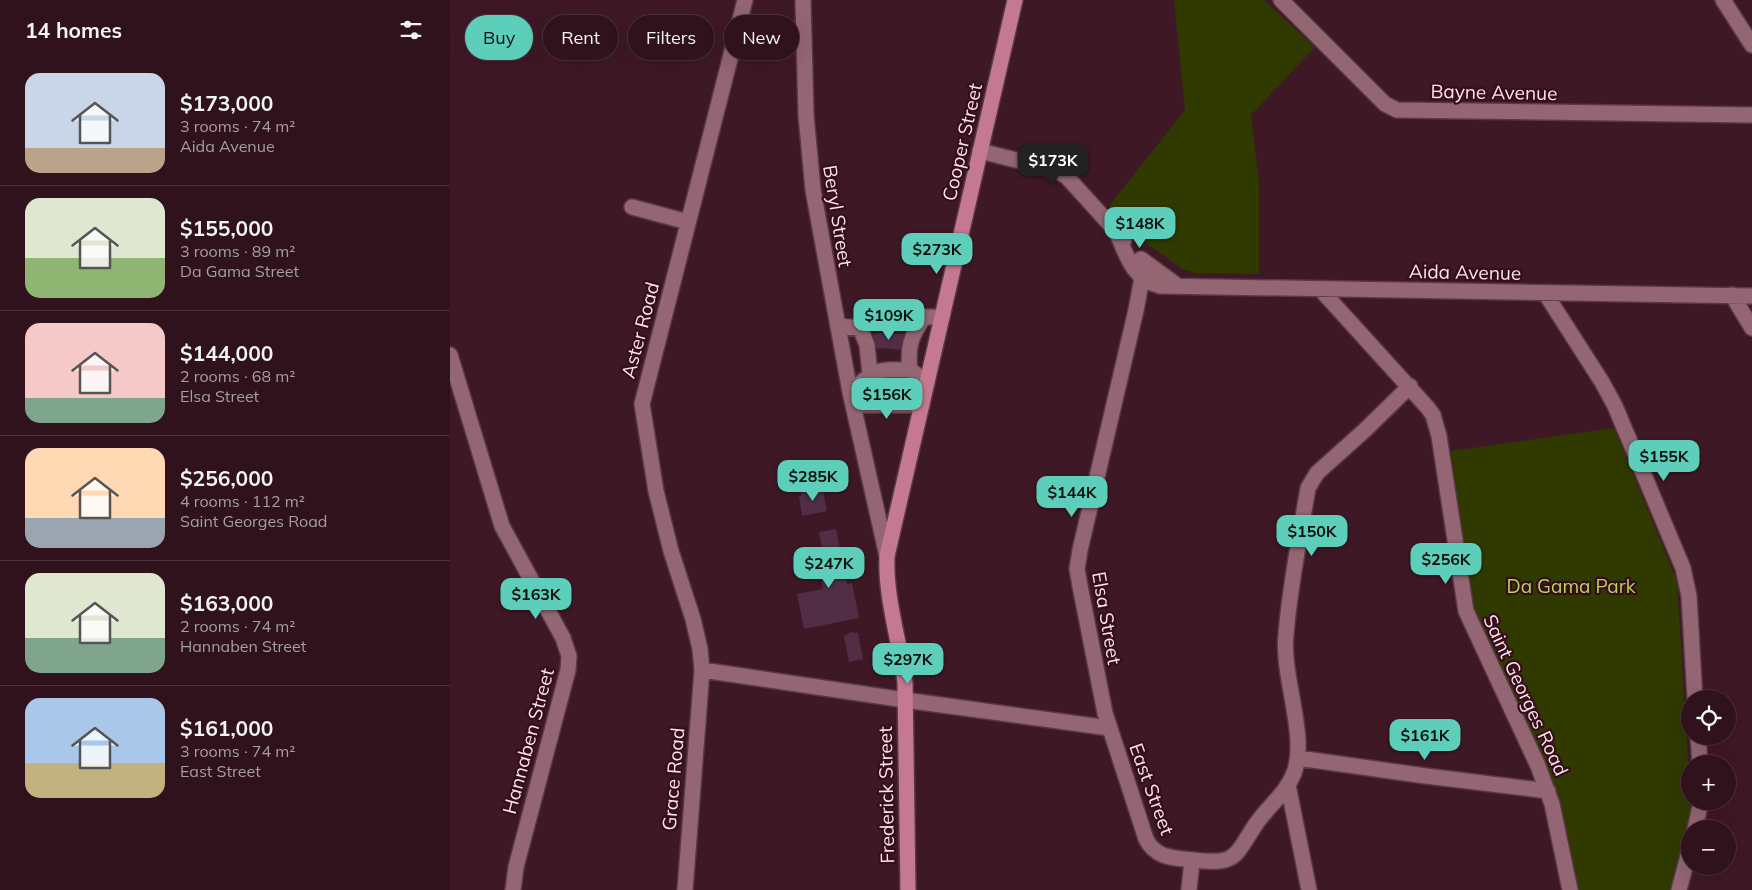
<!DOCTYPE html>
<html lang="en">
<head>
<meta charset="utf-8">
<style>
  :root { --surface:#2f121c; --page:#371b25; --text:#f1f3f6; --muted:#a79ea3; --line:#4a323b; --accent:#5dceb9 }
  body { margin:0; font-family:Mulish,sans-serif; background:var(--page); color:var(--text); height:100vh; display:flex; flex-direction:column; font-size:19px; white-space:nowrap }
  * { box-sizing:border-box; margin:0 }
  p { font-size:16px; color:var(--muted) }
  .icon { flex:none; width:28px; height:28px; fill:none; stroke:currentColor; stroke-width:2; stroke-linecap:round; stroke-linejoin:round }
  .map { position:relative; flex:1; overflow:hidden }
  .details { display:flex; flex-direction:column; background:var(--surface); width:450px }
  .details>* { flex:none }
  .guide { position:absolute; left:15px; top:15px; width:475px; height:45px; display:flex; gap:10px }
  .tools { position:absolute; left:1231px; top:690px; display:grid; gap:10px }
  .tools a { display:grid; place-items:center; width:55px; height:55px; border-radius:50%; background:var(--surface); box-shadow:0 5px 20px #0002,0 0 0 1px var(--line); font-size:25px }
  .price { position:absolute; translate:-50% -42px; padding:0 11px; border-radius:10px; background:var(--accent); color:#111; font-size:16px; line-height:32px; filter:drop-shadow(0 1px 2px #0008) }
  .price::after { content:''; position:absolute; left:50%; top:30px; width:15px; height:11px; margin-left:-8px; background:inherit; clip-path:polygon(0 0,100% 0,50% 100%) }
  .price.on { background:#222; color:#fff }
  ul { padding:0; list-style:none }
  li { display:flex; align-items:center; gap:15px; height:125px; padding:0 25px }
  li+li { border-top:1px solid var(--line) }
  li span { display:grid; place-items:center; flex:none; width:140px; height:100px; border-radius:15px; color:#555 }
  li>.icon { margin-inline-start:auto }
  span .icon { width:60px; height:60px; fill:#fffc; stroke-width:1 }
  li b { font-size:21px }
  h2 { display:flex; justify-content:space-between; align-items:center; height:60px; padding:0 25px; font-size:21px }
  .tag { padding:0 18px; border-radius:22px; background:var(--surface); box-shadow:0 5px 20px #0002,0 0 0 1px var(--line); font-size:18px; line-height:45px }
  .tag.on { background:var(--accent); color:#111 }
  main { display:flex; flex:1; min-height:0 }
  .map>svg:first-child { display:block }
  .green { fill:#303900 }
  .building { fill:#512e46 }
  .lines { fill:none; stroke-linecap:round; stroke-linejoin:round }
  .minor-casing { stroke:#583844; stroke-width:18 }
  .major-casing { stroke:#583844; stroke-width:18 }
  .minor { stroke:#946573; stroke-width:15 }
  .major { stroke:#c57891; stroke-width:15 }
  .labels { text-anchor:middle; dominant-baseline:central; stroke-width:4.5; stroke-linejoin:round; paint-order:stroke }
  .street-label { font-size:19px; fill:#fee2ea; stroke:#340e1c }
  .park-label { font-size:19px; fill:#bbd25f; stroke:#340e1c }
</style>
</head>
<body>
<main>
<section class="details">
<h2>14 homes<svg class="icon" aria-label="filters" viewBox="0 0 24 24"><path d="M4 7h16M4 17h16"/><circle cx="9" cy="7" r="2"/><circle cx="15" cy="17" r="2"/></svg></h2>
<ul>
<li><span style="background:linear-gradient(#c9d6e8 75%,#b9a48a 0)"><svg class="icon" aria-label="home" viewBox="0 0 24 24"><path d="M3 11l9-7 9 7M6 9v11h12V9"/></svg></span><div><b>$173,000</b><p>3 rooms · 74 m²</p><p>Aida Avenue</p></div></li>
<li><span style="background:linear-gradient(#dfe7d0 60%,#8fb573 0)"><svg class="icon" aria-label="home" viewBox="0 0 24 24"><path d="M3 11l9-7 9 7M6 9v11h12V9"/></svg></span><div><b>$155,000</b><p>3 rooms · 89 m²</p><p>Da Gama Street</p></div></li>
<li><span style="background:linear-gradient(#f6c9c9 75%,#7fa58c 0)"><svg class="icon" aria-label="home" viewBox="0 0 24 24"><path d="M3 11l9-7 9 7M6 9v11h12V9"/></svg></span><div><b>$144,000</b><p>2 rooms · 68 m²</p><p>Elsa Street</p></div></li>
<li><span style="background:linear-gradient(#ffd9b3 70%,#9aa5b1 0)"><svg class="icon" aria-label="home" viewBox="0 0 24 24"><path d="M3 11l9-7 9 7M6 9v11h12V9"/></svg></span><div><b>$256,000</b><p>4 rooms · 112 m²</p><p>Saint Georges Road</p></div></li>
<li><span style="background:linear-gradient(#dfe7d0 65%,#7fa58c 0)"><svg class="icon" aria-label="home" viewBox="0 0 24 24"><path d="M3 11l9-7 9 7M6 9v11h12V9"/></svg></span><div><b>$163,000</b><p>2 rooms · 74 m²</p><p>Hannaben Street</p></div></li>
<li><span style="background:linear-gradient(#a9c7e8 65%,#c2b280 0)"><svg class="icon" aria-label="home" viewBox="0 0 24 24"><path d="M3 11l9-7 9 7M6 9v11h12V9"/></svg></span><div><b>$161,000</b><p>3 rooms · 74 m²</p><p>East Street</p></div></li>
</ul>
</section>
<div class="map">
<svg width="1302" height="890" viewBox="0 0 1302 890">
  <rect width="100%" height="100%" fill="#3f1826"/>
  <!-- green -->
  <path class="green" d="M724,0H814L865,47L801,115L809,181V274L745,273L732,269L696,243L659,206L735,110Z
    M1164,428L1227,581L1240,791V814L1220,890H1126L1104,783L1069,706L1028,622L1020,597L1001,451Z"/>
  <!-- building -->
  <path class="building" d="M430,333L454,334L450,350L432,348L427,349L423,334Z
    M372,487L377,511L352,516L349,496H351V491Z
    M386,529L397,584L402,583L409,618L354,629L347,594L373,589L368,560L374,559L369,532Z
    M401,632L408,633L413,659L399,662L394,636Z"/>
  <g class="lines">
    <defs>
      <path id="minor" d="M353,0L356,115L363,190L400,392L437,556
        M831,0L935,104L947,110L1302,115
        M1273,0L1302,45
        M530,151L606,170L617,177L674,240
        M182,207L238,222
        M667,233C677,257 683,279 710,286L1302,296
        M691,259L728,286
        M698,266L692,278L686,310L630,550L627,569L630,586L655,713L696,839C706,859 725,858 744,860C787,865 784,857 806,824C818,806 836,794 844,773C858,736 831,675 836,634C840,585 850,536 858,488L867,473L915,430L960,386
        M871,290L978,408L983,415L989,436L1016,611L1088,766L1102,804L1120,890
        M1095,293L1152,382L1165,406L1233,568L1239,596L1245,699
        M1282,295L1302,328
        M389,326L410,328L417,345L420,375
        M0,355L52,526L113,638L119,656L118,670L66,867L63,890
        M477,382L460,370C457,347 461,336 474,317H492
        M400,392C427,369 425,369 460,370
        M403,405H472
        M252,670L455,700L659,728
        M1248,736L1250,764
        M848,758L976,776L1098,791
        M838,785L859,890
        M1245,829L1251,801
        M235,890L252,670L250,649L243,619L221,551L206,491L192,404L295,0
        M739,890L742,860
        M1229,890L1240,848"/>
      <path id="major" d="M458,890L455,683C450,642 435,597 437,556L565,0"/>
    </defs>
    <!-- minor casing -->
    <use href="#minor" class="minor-casing"/>
    <!-- major casing -->
    <use href="#major" class="major-casing"/>
    <!-- minor -->
    <use href="#minor" class="minor"/>
    <!-- major -->
    <use href="#major" class="major"/>
  </g>
  <g class="labels">
    <!-- street labels -->
    <g class="street-label">
      <text transform="translate(1044 92) rotate(1)">Bayne Avenue</text>
      <text transform="translate(512 142) rotate(-77)">Cooper Street</text>
      <text transform="translate(388 216) rotate(81)">Beryl Street</text>
      <text transform="translate(1015 272) rotate(1)">Aida Avenue</text>
      <text transform="translate(190 330) rotate(-75)">Aster Road</text>
      <text transform="translate(657 618) rotate(80)">Elsa Street</text>
      <text transform="translate(1076 695) rotate(65)">Saint Georges Road</text>
      <text transform="translate(78 741) rotate(-75)">Hannaben Street</text>
      <text transform="translate(223 779) rotate(-85)">Grace Road</text>
      <text transform="translate(702 789) rotate(70)">East Street</text>
      <text transform="translate(436 795) rotate(-91)">Frederick Street</text>
    </g>
    <!-- park labels -->
    <g class="park-label">
      <text x="1121" y="586">Da Gama Park</text>
    </g>
  </g>
</svg>
<div class="tools">
<a><svg class="icon" aria-label="locate" viewBox="0 0 24 24"><circle cx="12" cy="12" r="6"/><path d="M12 2v4M12 18v4M2 12h4M18 12h4"/></svg></a>
<a>+</a>
<a>−</a>
</div>
<b class="price on" style="left:603px;top:186px">$173K</b>
<b class="price" style="left:690px;top:249px">$148K</b>
<b class="price" style="left:487px;top:275px">$273K</b>
<b class="price" style="left:439px;top:341px">$109K</b>
<b class="price" style="left:437px;top:420px">$156K</b>
<b class="price" style="left:1214px;top:482px">$155K</b>
<b class="price" style="left:363px;top:502px">$285K</b>
<b class="price" style="left:622px;top:518px">$144K</b>
<b class="price" style="left:862px;top:557px">$150K</b>
<b class="price" style="left:996px;top:585px">$256K</b>
<b class="price" style="left:379px;top:589px">$247K</b>
<b class="price" style="left:86px;top:620px">$163K</b>
<b class="price" style="left:458px;top:685px">$297K</b>
<b class="price" style="left:975px;top:761px">$161K</b>
<div class="guide">
<a class="tag on">Buy</a>
<a class="tag">Rent</a>
<a class="tag">Filters</a>
<a class="tag">New</a>
</div>
</div>
</main>
</body>
</html>
